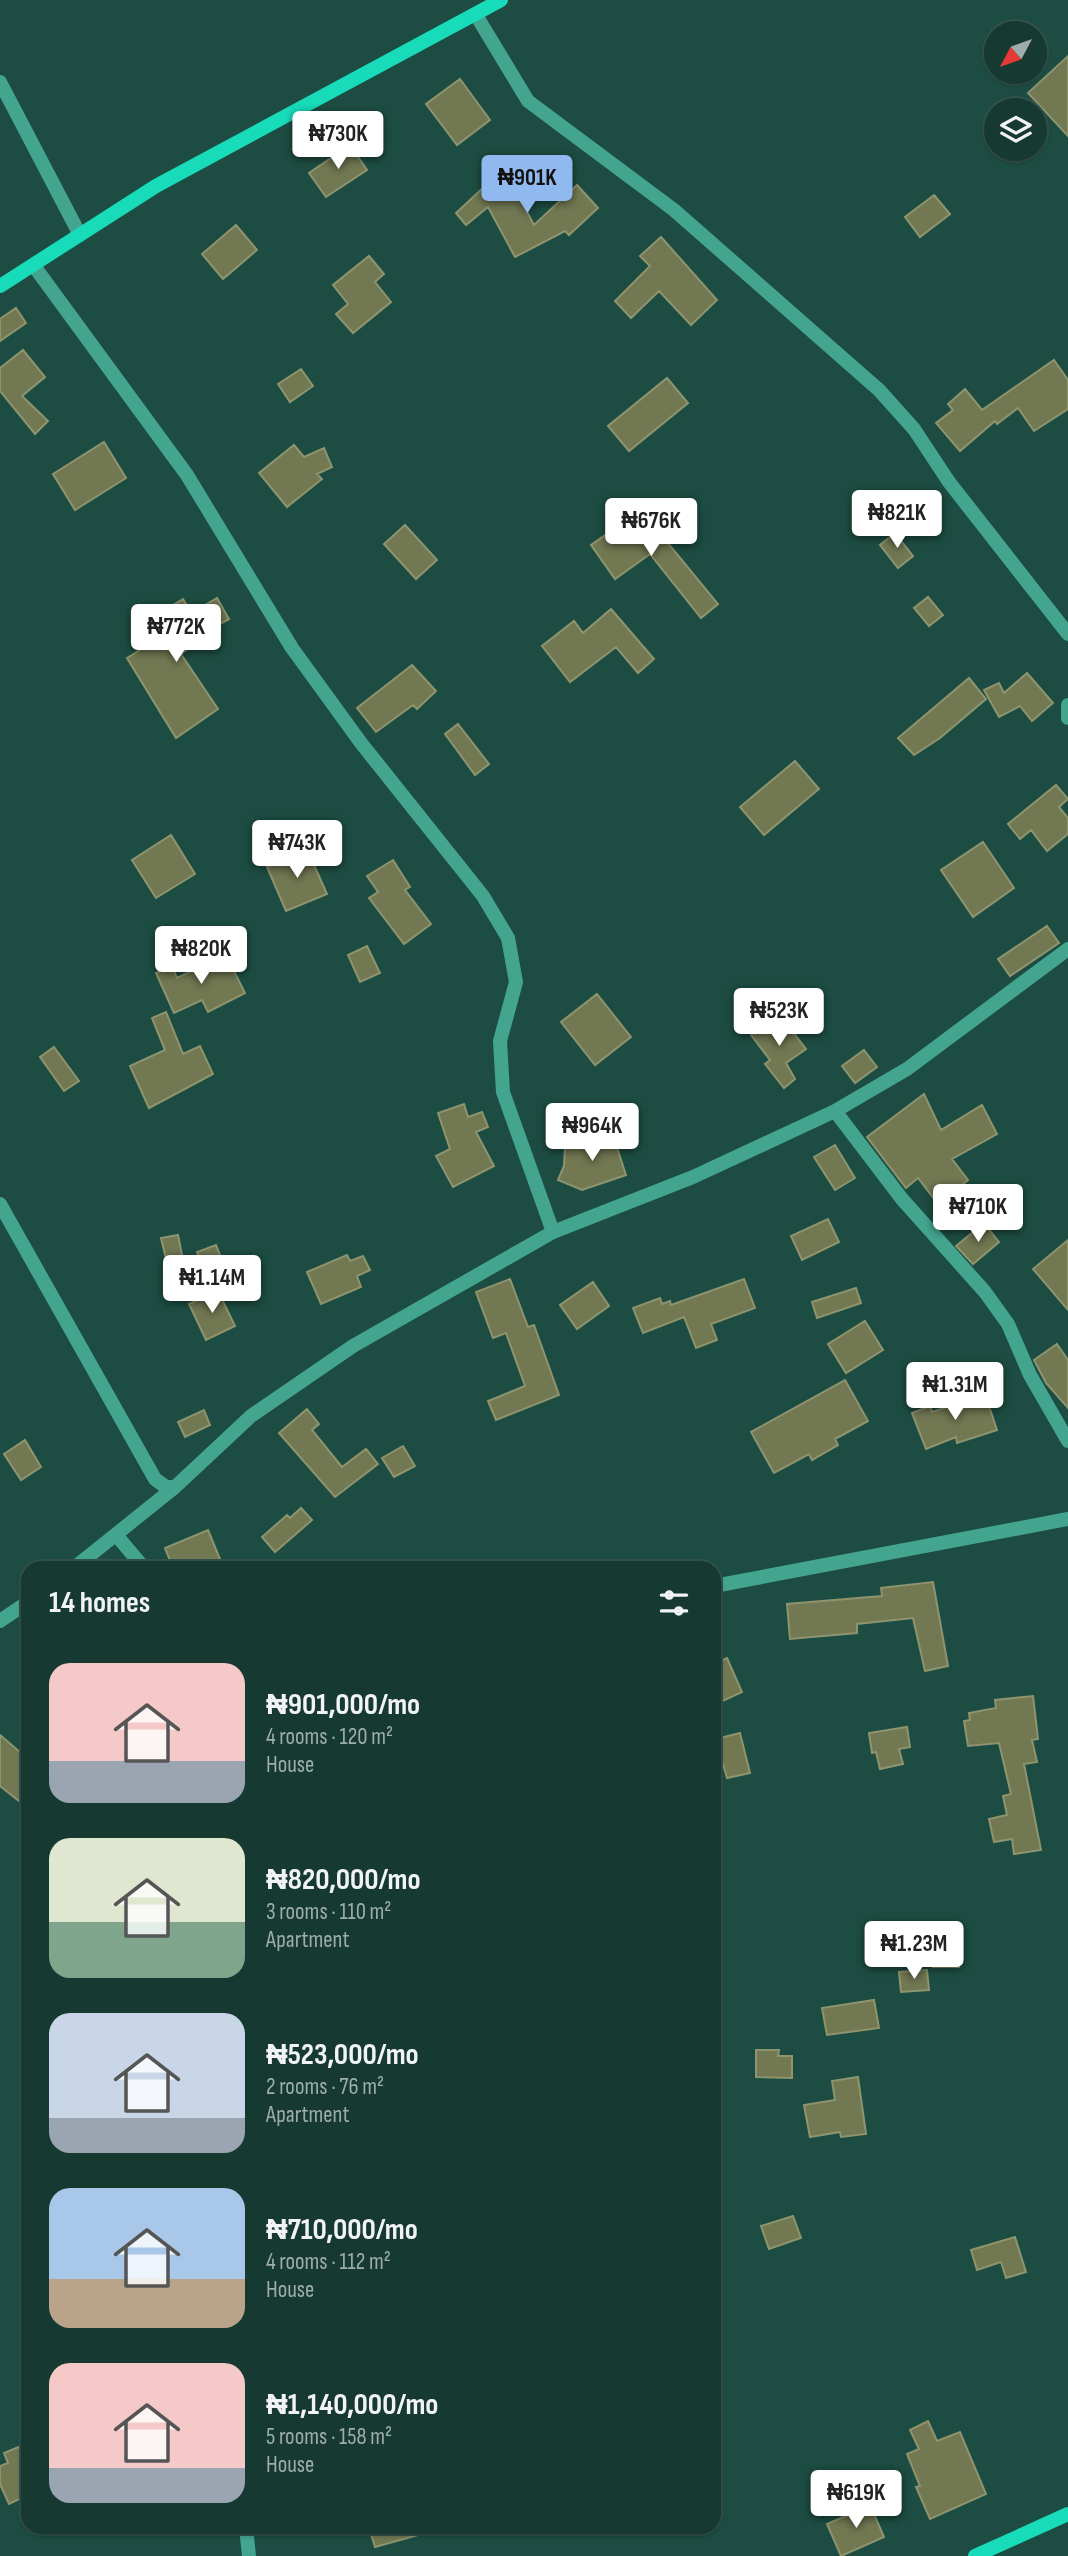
<!DOCTYPE html>
<html lang="en">
<head>
<meta charset="utf-8">
<style>
  :root { --surface:#163a32; --page:#23453e; --text:#f1f3f6; --muted:#9eadac; --line:#35544d; --accent:#90b9f0 }
  body { margin:0; font-family:"Sofia Sans Condensed",sans-serif; background:var(--page); color:var(--text); height:100vh; display:flex; flex-direction:column; font-size:26px; white-space:nowrap }
  * { box-sizing:border-box; margin:0 }
  p { font-size:23px; color:var(--muted) }
  .icon { flex:none; width:38px; height:38px; fill:none; stroke:currentColor; stroke-width:2; stroke-linecap:round; stroke-linejoin:round }
  .map { position:relative; flex:1; overflow:hidden }
  .sheet { position:absolute; left:21px; top:1561px; width:700px; height:973px; display:flex; flex-direction:column; background:var(--surface); border-radius:21px; box-shadow:0 2px 5px #0004,0 0 0 2px var(--line) }
  .sheet>* { flex:none }
  .needle { width:46px; rotate:229deg }
  .buttons { position:absolute; left:984px; top:21px; display:grid; gap:14px }
  .buttons a { display:grid; place-items:center; width:63px; height:63px; border-radius:50%; background:var(--surface); box-shadow:0 2px 5px #0004,0 0 0 2px var(--line); font-size:35px }
  .price { position:absolute; translate:-50% -60px; padding:0 16px; border-radius:7px; background:#fff; color:#222; font-size:23px; line-height:46px; filter:drop-shadow(0 2px 4px #0008) }
  .price::after { content:''; position:absolute; left:50%; top:42px; width:21px; height:16px; margin-left:-10px; background:inherit; clip-path:polygon(0 0,100% 0,50% 100%) }
  .price.selected { background:var(--accent); color:#111 }
  ul { padding:0; list-style:none }
  li { display:flex; align-items:center; gap:21px; height:175px; padding:0 28px }
  li span { display:grid; place-items:center; flex:none; width:196px; height:140px; border-radius:21px; color:#555 }
  li>.icon { margin-inline-start:auto }
  span .icon { width:84px; height:84px; fill:#fffc; stroke-width:1 }
  li b { font-size:30px }
  h2 { display:flex; justify-content:space-between; align-items:center; height:84px; padding:0 28px; font-size:30px }
  .map>svg:first-child { display:block }
  .building { fill:#717852; stroke:#8d946e; stroke-width:2 }
  .lines { fill:none; stroke-linecap:round; stroke-linejoin:round }
  .street { stroke:#44a58f; stroke-width:14 }
  .secondary { stroke:#18dbba; stroke-width:14 }
</style>
</head>
<body>
<div class="map">
<svg width="1068" height="2556" viewBox="0 0 1068 2556">
  <rect width="100%" height="100%" fill="#1d4d42"/>
  <!-- building -->
  <path class="building" d="M1068,56V136L1028,93Z
    M460,79L490,120L457,145L426,104Z
    M350,145L367,170L326,197L309,173Z
    M499,173L517,193L534,225L577,185L598,208L569,235L565,231L515,257L488,207L466,225L456,213Z
    M934,195L950,214L920,237L905,217Z
    M236,225L257,250L223,279L202,254Z
    M661,237L717,300L691,325L659,291L631,318L615,301L650,266L640,256Z
    M369,256L384,274L375,282L391,302L353,333L336,314L348,304L333,285Z
    M16,308L26,323L0,341V319Z
    M23,350L45,377L22,396L48,421L35,434L0,391V368Z
    M1054,360L1068,380V409L1034,431L1018,408L997,424L995,421L960,451L936,423L953,410L948,404L965,389L982,410Z
    M301,369L313,386L290,402L278,384Z
    M667,378L688,403L629,451L608,426Z
    M104,442L126,478L75,510L53,474Z
    M294,445L304,457L324,448L332,467L317,474L322,479L287,507L259,473Z
    M645,507L667,542L718,604L701,618L650,554L615,579L591,545Z
    M405,525L437,560L416,579L384,544Z
    M895,533L913,556L898,568L880,545Z
    M928,597L943,615L929,626L914,608Z
    M217,598L229,619L186,643L189,648L181,654L218,709L176,738L127,658L143,648L135,635L158,620L155,616L183,599L192,613Z
    M611,609L654,659L638,673L616,647L570,682L542,646L574,621L583,633Z
    M412,665L436,691L417,709L413,705L376,732L357,708Z
    M1027,673L1053,703L1032,721L1020,706L999,717L984,690L999,683L1004,693Z
    M969,678L986,699L940,738L914,755L898,738Z
    M458,724L489,764L475,775L445,734Z
    M795,761L819,789L764,835L740,807Z
    M1056,785L1068,799L1059,807L1068,818V834L1047,851L1031,830L1020,839L1008,824Z
    M171,835L195,874L156,898L132,860Z
    M983,842L1014,888L973,917L941,870Z
    M307,849L327,894L286,911L267,867Z
    M393,860L410,887L405,890L431,924L404,944L369,898L378,892L367,876Z
    M1047,926L1059,943L1010,976L998,959Z
    M367,946L380,973L360,982L348,955Z
    M216,959L220,965L229,961L245,993L208,1012L202,1000L174,1013L156,973L172,966L177,978Z
    M597,994L631,1037L595,1065L561,1022Z
    M166,1012L183,1054L200,1046L213,1074L149,1108L130,1066L165,1050L152,1018Z
    M779,1014L806,1049L786,1063L795,1079L784,1088L765,1064L770,1060L751,1035Z
    M54,1047L79,1081L64,1091L40,1057Z
    M864,1050L877,1067L855,1083L842,1066Z
    M924,1094L941,1130L982,1105L997,1134L952,1159L968,1180L938,1204L918,1178L906,1188L867,1137Z
    M464,1104L468,1117L482,1112L488,1127L476,1132L494,1166L453,1187L436,1156L450,1149L438,1113Z
    M612,1132L626,1175L582,1190L558,1180L564,1166L565,1147Z
    M835,1145L855,1178L835,1190L814,1157Z
    M988,1186L1008,1208L994,1219L975,1197Z
    M828,1219L839,1242L802,1260L791,1236Z
    M984,1223L999,1242L973,1264L956,1246Z
    M178,1235L182,1255L166,1259L161,1238Z
    M1068,1240V1310L1033,1269Z
    M216,1245L227,1273L208,1280L197,1252Z
    M347,1255L350,1261L363,1256L370,1270L357,1276L361,1287L321,1304L307,1272Z
    M510,1279L528,1327L534,1325L559,1395L496,1420L488,1401L525,1386L506,1333L493,1338L476,1292Z
    M744,1279L755,1308L711,1324L717,1340L696,1348L684,1317L643,1333L633,1308L660,1298L662,1304L670,1301L671,1305Z
    M593,1282L609,1306L577,1329L560,1305Z
    M856,1288L861,1303L817,1318L812,1302Z
    M218,1291L235,1326L206,1340L189,1304Z
    M865,1321L883,1350L846,1373L828,1344Z
    M1057,1344L1068,1360V1408L1046,1383L1034,1360Z
    M845,1380L868,1421L835,1439L838,1445L812,1460L809,1454L774,1473L751,1432Z
    M985,1394L997,1430L957,1443L956,1437L926,1449L912,1413L930,1406L932,1412Z
    M307,1409L319,1424L312,1430L342,1467L366,1449L378,1464L335,1497L279,1433Z
    M204,1410L210,1425L185,1437L178,1422Z
    M25,1440L41,1467L21,1480L4,1454Z
    M403,1446L415,1466L394,1477L382,1458Z
    M301,1508L312,1520L275,1552L262,1537L287,1515L290,1518Z
    M208,1530L222,1564L212,1568H173L165,1548Z
    M933,1582L948,1666L925,1671L913,1618L857,1624V1633L790,1639L787,1604L882,1596L881,1588Z
    M727,1658L742,1692L714,1705V1664Z
    M1033,1696L1038,1739L1032,1740L1037,1762L1024,1764L1041,1850L1014,1854L1012,1839L994,1842L989,1819L1007,1815L1003,1796L1011,1794L999,1743L968,1746L964,1721L970,1720L969,1713L996,1708L995,1700Z
    M907,1727L910,1747L899,1749L903,1764L880,1769L876,1752L872,1753L869,1733Z
    M740,1733L750,1773L727,1778L716,1739Z
    M0,1735L28,1759V1790L19,1801L0,1786Z
    M933,1947H959V1967H933Z
    M927,1970L929,1990L901,1992L899,1972Z
    M874,2000L879,2028L827,2035L822,2008Z
    M756,2050H779L778,2056H792V2078L756,2077Z
    M858,2077L866,2134L841,2137L840,2132L810,2137L804,2105L835,2100L832,2081Z
    M793,2216L801,2238L769,2249L761,2226Z
    M1015,2237L1026,2272L1006,2278L1001,2262L977,2270L971,2250Z
    M928,2421L937,2441L960,2432L986,2494L930,2519L916,2487L920,2486L907,2454L919,2449L910,2430Z
    M28,2443V2495L9,2504L0,2484V2466L8,2463L4,2453Z
    M870,2505L884,2537L841,2556L827,2524Z
    M369,2527H429V2532L375,2547Z"/>
  <g class="lines">
    <!-- street -->
    <path class="street" d="M476,15L528,101L674,210L879,390L914,429L949,482L1068,634
      M0,82L80,235
      M34,266L187,475L292,648L361,743L483,896L508,938L516,982L500,1041L503,1092L553,1232
      M1068,705V718
      M835,1111L902,1199L985,1292L1008,1324L1030,1375L1068,1441
      M0,1204L155,1479L166,1487H175L251,1416L353,1346L553,1232L693,1177L835,1111L907,1069L1068,949
      M117,1536L144,1568
      M74,1568L175,1487
      M714,1586L1068,1519
      M0,1621L28,1602
      M246,2527L249,2556"/>
    <!-- secondary -->
    <path class="secondary" d="M0,286L156,186L501,0
      M975,2556L1068,2514"/>
  </g>
</svg>
<div class="buttons">
<a><svg class="needle" viewBox="-14 -14 28 28"><path d="M0-13l5 13h-10z" fill="#e53935"/><path d="M0 13l5-13h-10z" fill="#9eadac"/></svg></a>
<a><svg class="icon" aria-label="layers" viewBox="0 0 24 24"><path d="M12 4l9 5-9 5-9-5zM3 14l9 5 9-5"/></svg></a>
</div>
<b class="price" style="left:338px;top:171px">₦730K</b>
<b class="price selected" style="left:527px;top:215px">₦901K</b>
<b class="price" style="left:897px;top:550px">₦821K</b>
<b class="price" style="left:651px;top:558px">₦676K</b>
<b class="price" style="left:176px;top:664px">₦772K</b>
<b class="price" style="left:297px;top:880px">₦743K</b>
<b class="price" style="left:201px;top:986px">₦820K</b>
<b class="price" style="left:779px;top:1048px">₦523K</b>
<b class="price" style="left:592px;top:1163px">₦964K</b>
<b class="price" style="left:978px;top:1244px">₦710K</b>
<b class="price" style="left:212px;top:1315px">₦1.14M</b>
<b class="price" style="left:955px;top:1422px">₦1.31M</b>
<b class="price" style="left:914px;top:1981px">₦1.23M</b>
<b class="price" style="left:856px;top:2530px">₦619K</b>
<section class="sheet">
<h2>14 homes<svg class="icon" aria-label="filters" viewBox="0 0 24 24"><path d="M4 7h16M4 17h16"/><circle cx="9" cy="7" r="2"/><circle cx="15" cy="17" r="2"/></svg></h2>
<ul>
<li><span style="background:linear-gradient(#f6c9c9 70%,#9aa5b1 0)"><svg class="icon" aria-label="home" viewBox="0 0 24 24"><path d="M3 11l9-7 9 7M6 9v11h12V9"/></svg></span><div><b>₦901,000/mo</b><p>4 rooms · 120 m²</p><p>House</p></div></li>
<li><span style="background:linear-gradient(#dfe7d0 60%,#7fa58c 0)"><svg class="icon" aria-label="home" viewBox="0 0 24 24"><path d="M3 11l9-7 9 7M6 9v11h12V9"/></svg></span><div><b>₦820,000/mo</b><p>3 rooms · 110 m²</p><p>Apartment</p></div></li>
<li><span style="background:linear-gradient(#c9d6e8 75%,#9aa5b1 0)"><svg class="icon" aria-label="home" viewBox="0 0 24 24"><path d="M3 11l9-7 9 7M6 9v11h12V9"/></svg></span><div><b>₦523,000/mo</b><p>2 rooms · 76 m²</p><p>Apartment</p></div></li>
<li><span style="background:linear-gradient(#a9c7e8 65%,#b9a48a 0)"><svg class="icon" aria-label="home" viewBox="0 0 24 24"><path d="M3 11l9-7 9 7M6 9v11h12V9"/></svg></span><div><b>₦710,000/mo</b><p>4 rooms · 112 m²</p><p>House</p></div></li>
<li><span style="background:linear-gradient(#f6c9c9 75%,#9aa5b1 0)"><svg class="icon" aria-label="home" viewBox="0 0 24 24"><path d="M3 11l9-7 9 7M6 9v11h12V9"/></svg></span><div><b>₦1,140,000/mo</b><p>5 rooms · 158 m²</p><p>House</p></div></li>
</ul>
</section>
</div>
</body>
</html>
